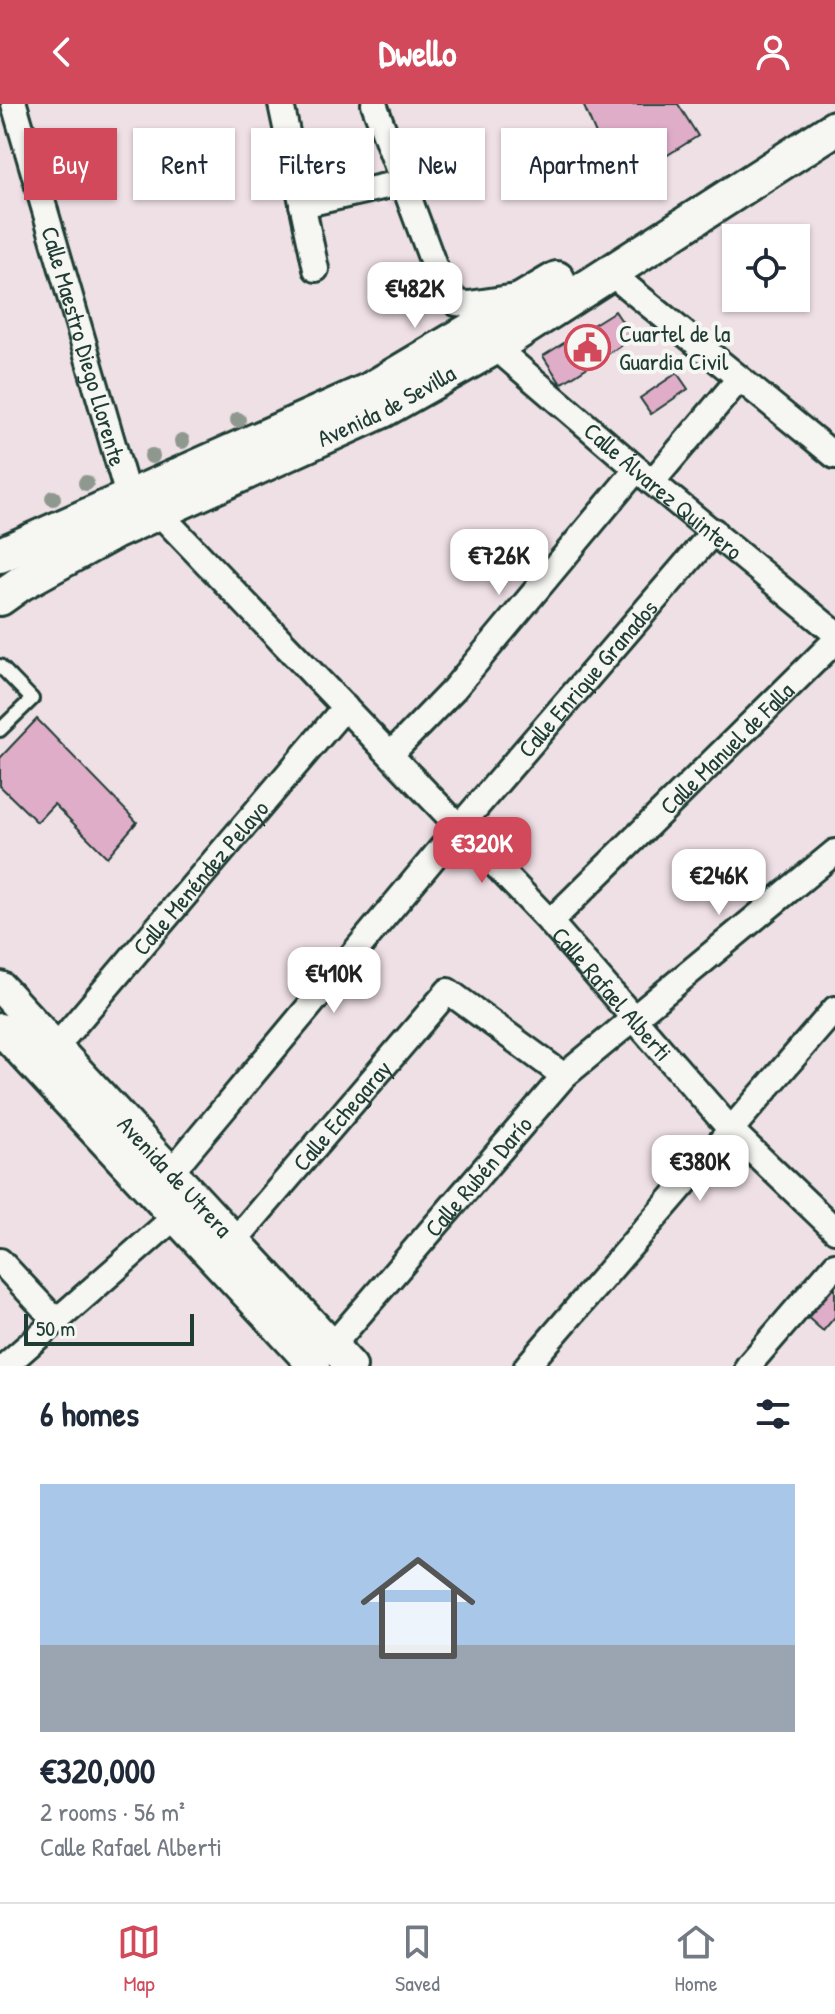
<!DOCTYPE html>
<html lang="en">
<head>
<meta charset="utf-8">
<style>
  :root { --surface:#fff; --page:#f2f2f3; --text:#1f2937; --muted:#747a83; --line:#e0e1e3; --accent:#d1495b }
  body { margin:0; font-family:"Patrick Hand",sans-serif; background:var(--page); color:var(--text); height:100vh; display:flex; flex-direction:column; font-size:30px; white-space:nowrap }
  * { box-sizing:border-box; margin:0 }
  p { font-size:26px; color:var(--muted) }
  .icon { flex:none; width:44px; height:44px; fill:none; stroke:currentColor; stroke-width:2; stroke-linecap:round; stroke-linejoin:round }
  .map { position:relative; height:1262px; overflow:hidden }
  .panel { display:flex; flex-direction:column; background:var(--surface); flex:1 }
  .panel>* { flex:none }
  .top-card { position:absolute; left:24px; top:24px; width:788px; height:72px; display:flex; gap:16px }
  .tools { position:absolute; left:722px; top:120px; display:grid; gap:16px }
  .tools a { display:grid; place-items:center; width:88px; height:88px; border-radius:0px; background:var(--surface); box-shadow:0 2px 6px #0004; font-size:40px }
  .scale { position:absolute; left:24px; bottom:20px; width:170px; box-sizing:border-box; padding-left:8px; border:4px solid #1f3d34; border-top:0; font-size:22px; line-height:28px; white-space:nowrap; color:#1f3d34; -webkit-text-stroke:6px #f6f6f2; paint-order:stroke }
  .price { position:absolute; translate:-50% -68px; padding:0 18px; border-radius:16px; background:#fff; color:#222; font-size:26px; line-height:52px; filter:drop-shadow(0 2px 4px #0008) }
  .price::after { content:''; position:absolute; left:50%; top:48px; width:24px; height:18px; margin-left:-12px; background:inherit; clip-path:polygon(0 0,100% 0,50% 100%) }
  .price.on { background:var(--accent); color:#fff }
  ul { padding:0; list-style:none }
  li { display:grid; align-content:center; gap:16px; height:424px; padding:0 40px }
  li+li { border-top:2px solid var(--line) }
  li span { display:grid; place-items:center; height:248px; border-radius:0px; color:#555 }
  li>.icon { margin-inline-start:auto }
  span .icon { width:144px; height:144px; fill:#fffc; stroke-width:1 }
  li b { font-size:34px }
  h2 { display:flex; justify-content:space-between; align-items:center; height:96px; padding:0 40px; font-size:34px }
  .pill { padding:0 28px; border-radius:0px; background:var(--surface); box-shadow:0 2px 6px #0004; font-size:28px; line-height:72px }
  .pill.on { background:var(--accent); color:#fff }
  header { display:flex; justify-content:space-between; align-items:center; height:104px; padding:0 40px; background:var(--accent); color:#fff; font-size:36px; font-weight:800 }
  .tabs { display:flex; justify-content:space-around; align-items:center; height:112px; border-top:2px solid var(--line); background:var(--surface); font-size:22px; color:var(--muted) }
  .tabs a { display:grid; justify-items:center; gap:4px }
  .tabs .on { color:var(--accent) }
  .map>svg:first-child { display:block }
  .building { fill:#e0adc9; stroke:#1f3d34; stroke-width:2 }
  .lines { fill:none; stroke-linecap:round; stroke-linejoin:round }
  .service-casing { stroke:#1f3d34; stroke-width:18 }
  .minor-casing { stroke:#1f3d34; stroke-width:30 }
  .tertiary-casing { stroke:#1f3d34; stroke-width:36 }
  .secondary-casing { stroke:#1f3d34; stroke-width:40 }
  .service { stroke:#f6f6f2; stroke-width:12 }
  .minor { stroke:#f6f6f2; stroke-width:24 }
  .tertiary { stroke:#f6f6f2; stroke-width:30 }
  .secondary { stroke:#f6f6f2; stroke-width:34 }
  .tree { fill:#8e988f }
  .labels { text-anchor:middle; dominant-baseline:central; stroke-width:8; stroke-linejoin:round; paint-order:stroke }
  .poi-label { font-size:24px; fill:#1f3d34; stroke:#f6f6f2; text-anchor:start }
  .street-label { font-size:24px; fill:#1f3d34; stroke:#f6f6f2 }
</style>
</head>
<body>
<header><svg class="icon" aria-label="back" viewBox="0 0 24 24"><path d="M15 5l-7 7 7 7"/></svg>Dwello<svg class="icon" aria-label="person" viewBox="0 0 24 24"><circle cx="12" cy="8" r="4"/><path d="M4 21q1-7 8-7t8 7"/></svg></header>
<div class="map">
<svg width="835" height="1262" viewBox="0 0 835 1262">
  <rect width="100%" height="100%" fill="#efe0e6"/>
  <filter id="ink" filterUnits="userSpaceOnUse"><feTurbulence type="fractalNoise" baseFrequency=".0125" numOctaves="2"/><feDisplacementMap in="SourceGraphic" scale="16" xChannelSelector="R" yChannelSelector="G"/><feConvolveMatrix kernelMatrix="1 2 1 2 8 2 1 2 1" color-interpolation-filters="sRGB"/></filter>
  <g filter="url(#ink)">
    <!-- building -->
    <path class="building" d="M583,0H678L698,32L618,82Z
      M615,207L633,234L561,280L543,252Z
      M677,269L688,285L651,310L640,294Z
      M37,615L137,718L107,753L54,700L37,718L0,682V654Z
      M835,1178V1213L823,1227L805,1211Z"/>
    <g class="lines">
      <defs>
        <path id="service" d="M0,562L32,595L0,626"/>
        <g id="minor">
          <path id="s1" d="M14,0L128,392"/>
          <path d="M281,0L316,165"/>
          <path d="M374,0L436,167L456,199L469,200L516,193"/>
          <path d="M302,101L404,78"/>
          <path d="M609,168L835,352"/>
          <path id="s2" d="M491,229L495,243L652,378L835,529"/>
          <path d="M652,378L739,275"/>
          <path id="s3" d="M158,408L550,818L731,1026L835,1126"/>
          <path d="M392,649L454,585L637,365"/>
          <path id="s4" d="M550,818L835,537"/>
          <path id="s5" d="M55,944L345,603"/>
          <path id="s6" d="M171,1068L460,722L714,427"/>
          <path id="s7" d="M235,1136L448,887L564,972"/>
          <path d="M0,1157L56,1217"/>
          <path id="s8" d="M332,1242L564,972L835,748"/>
          <path d="M5,1262L176,1112"/>
          <path d="M527,1262L835,905"/>
          <path d="M748,1262L835,1161"/>
        </g>
        <g id="tertiary">
          <path id="s9" d="M0,883L351,1262"/>
          <path d="M0,925L314,1262"/>
        </g>
        <g id="secondary">
          <path d="M0,451L370,286L557,175"/>
          <path id="s10" d="M0,494L21,479L114,428L383,306L495,243L835,24"/>
        </g>
      </defs>
      <!-- service casing -->
      <use href="#service" class="service-casing"/>
      <!-- minor casing -->
      <use href="#minor" class="minor-casing"/>
      <!-- tertiary casing -->
      <use href="#tertiary" class="tertiary-casing"/>
      <!-- secondary casing -->
      <use href="#secondary" class="secondary-casing"/>
      <!-- service -->
      <use href="#service" class="service"/>
      <!-- minor -->
      <use href="#minor" class="minor"/>
      <!-- tertiary -->
      <use href="#tertiary" class="tertiary"/>
      <!-- secondary -->
      <use href="#secondary" class="secondary"/>
    </g>
    <!-- trees -->
    <g class="tree">
      <circle cx="238" cy="316" r="8"/>
      <circle cx="182" cy="337" r="8"/>
      <circle cx="152" cy="352" r="8"/>
      <circle cx="86" cy="379" r="8"/>
      <circle cx="53" cy="394" r="8"/>
    </g>
  </g>
  <!-- icons -->
  <defs>
    <symbol id="civic-ring" viewBox="-11 -11 22 22"><circle r="9.5" fill="#f6f6f2" stroke="#d1495b" stroke-width="1.5"/><path d="M-.6-6.5H3V-4.5H.6V-3L4-1V1h2V6H-6V1h2V-1L-.6-3ZM-1.2 2.5V6h2.4V2.5Z" fill="#d1495b"/></symbol>
  </defs>
  <g fill-rule="evenodd">
    <use href="#civic-ring" x="562" y="218" width="51" height="51"/>
  </g>
  <g class="labels">
    <!-- poi labels -->
    <g class="poi-label">
      <text x="619" y="229">Cuartel de la<tspan x="619" dy="28">Guardia Civil</tspan></text>
    </g>
    <!-- street labels -->
    <g class="street-label">
      <text stroke="none"><textPath href="#s1" startOffset="252">Calle Maestro Diego Llorente</textPath></text>
      <text stroke="none"><textPath href="#s10" startOffset="432">Avenida de Sevilla</textPath></text>
      <text stroke="none"><textPath href="#s2" startOffset="236">Calle Álvarez Quintero</textPath></text>
      <text stroke="none"><textPath href="#s6" startOffset="646">Calle Enrique Granados</textPath></text>
      <text stroke="none"><textPath href="#s4" startOffset="248">Calle Manuel de Falla</textPath></text>
      <text stroke="none"><textPath href="#s5" startOffset="224">Calle Menéndez Pelayo</textPath></text>
      <text stroke="none"><textPath href="#s3" startOffset="662">Calle Rafael Alberti</textPath></text>
      <text stroke="none"><textPath href="#s7" startOffset="164">Calle Echegaray</textPath></text>
      <text stroke="none"><textPath href="#s9" startOffset="258">Avenida de Utrera</textPath></text>
      <text stroke="none"><textPath href="#s8" startOffset="224">Calle Rubén Darío</textPath></text>
    </g>
  </g>
</svg>
<div class="tools">
<a><svg class="icon" aria-label="locate" viewBox="0 0 24 24"><circle cx="12" cy="12" r="6"/><path d="M12 2v4M12 18v4M2 12h4M18 12h4"/></svg></a>
</div>
<div class="scale">50 m</div>
<b class="price" style="left:415px;top:226px">€482K</b>
<b class="price" style="left:499px;top:493px">€726K</b>
<b class="price on" style="left:482px;top:781px">€320K</b>
<b class="price" style="left:719px;top:813px">€246K</b>
<b class="price" style="left:334px;top:911px">€410K</b>
<b class="price" style="left:700px;top:1099px">€380K</b>
<div class="top-card">
<a class="pill on">Buy</a>
<a class="pill">Rent</a>
<a class="pill">Filters</a>
<a class="pill">New</a>
<a class="pill">Apartment</a>
</div>
</div>
<section class="panel">
<h2>6 homes<svg class="icon" aria-label="filters" viewBox="0 0 24 24"><path d="M4 7h16M4 17h16"/><circle cx="9" cy="7" r="2"/><circle cx="15" cy="17" r="2"/></svg></h2>
<ul>
<li><span style="background:linear-gradient(#a9c7e8 65%,#9aa5b1 0)"><svg class="icon" aria-label="home" viewBox="0 0 24 24"><path d="M3 11l9-7 9 7M6 9v11h12V9"/></svg></span><div><b>€320,000</b><p>2 rooms · 56 m²</p><p>Calle Rafael Alberti</p></div></li>
</ul>
</section>
<nav class="tabs">
<a class="on"><svg class="icon" aria-label="map" viewBox="0 0 24 24"><path d="M3 6l6-2 6 2 6-2v14l-6 2-6-2-6 2zM9 4v14M15 6v14"/></svg>Map</a>
<a><svg class="icon" aria-label="saved" viewBox="0 0 24 24"><path d="M7 4h10v16l-5-4-5 4z"/></svg>Saved</a>
<a><svg class="icon" aria-label="home" viewBox="0 0 24 24"><path d="M3 11l9-7 9 7M6 9v11h12V9"/></svg>Home</a>
</nav>
</body>
</html>
